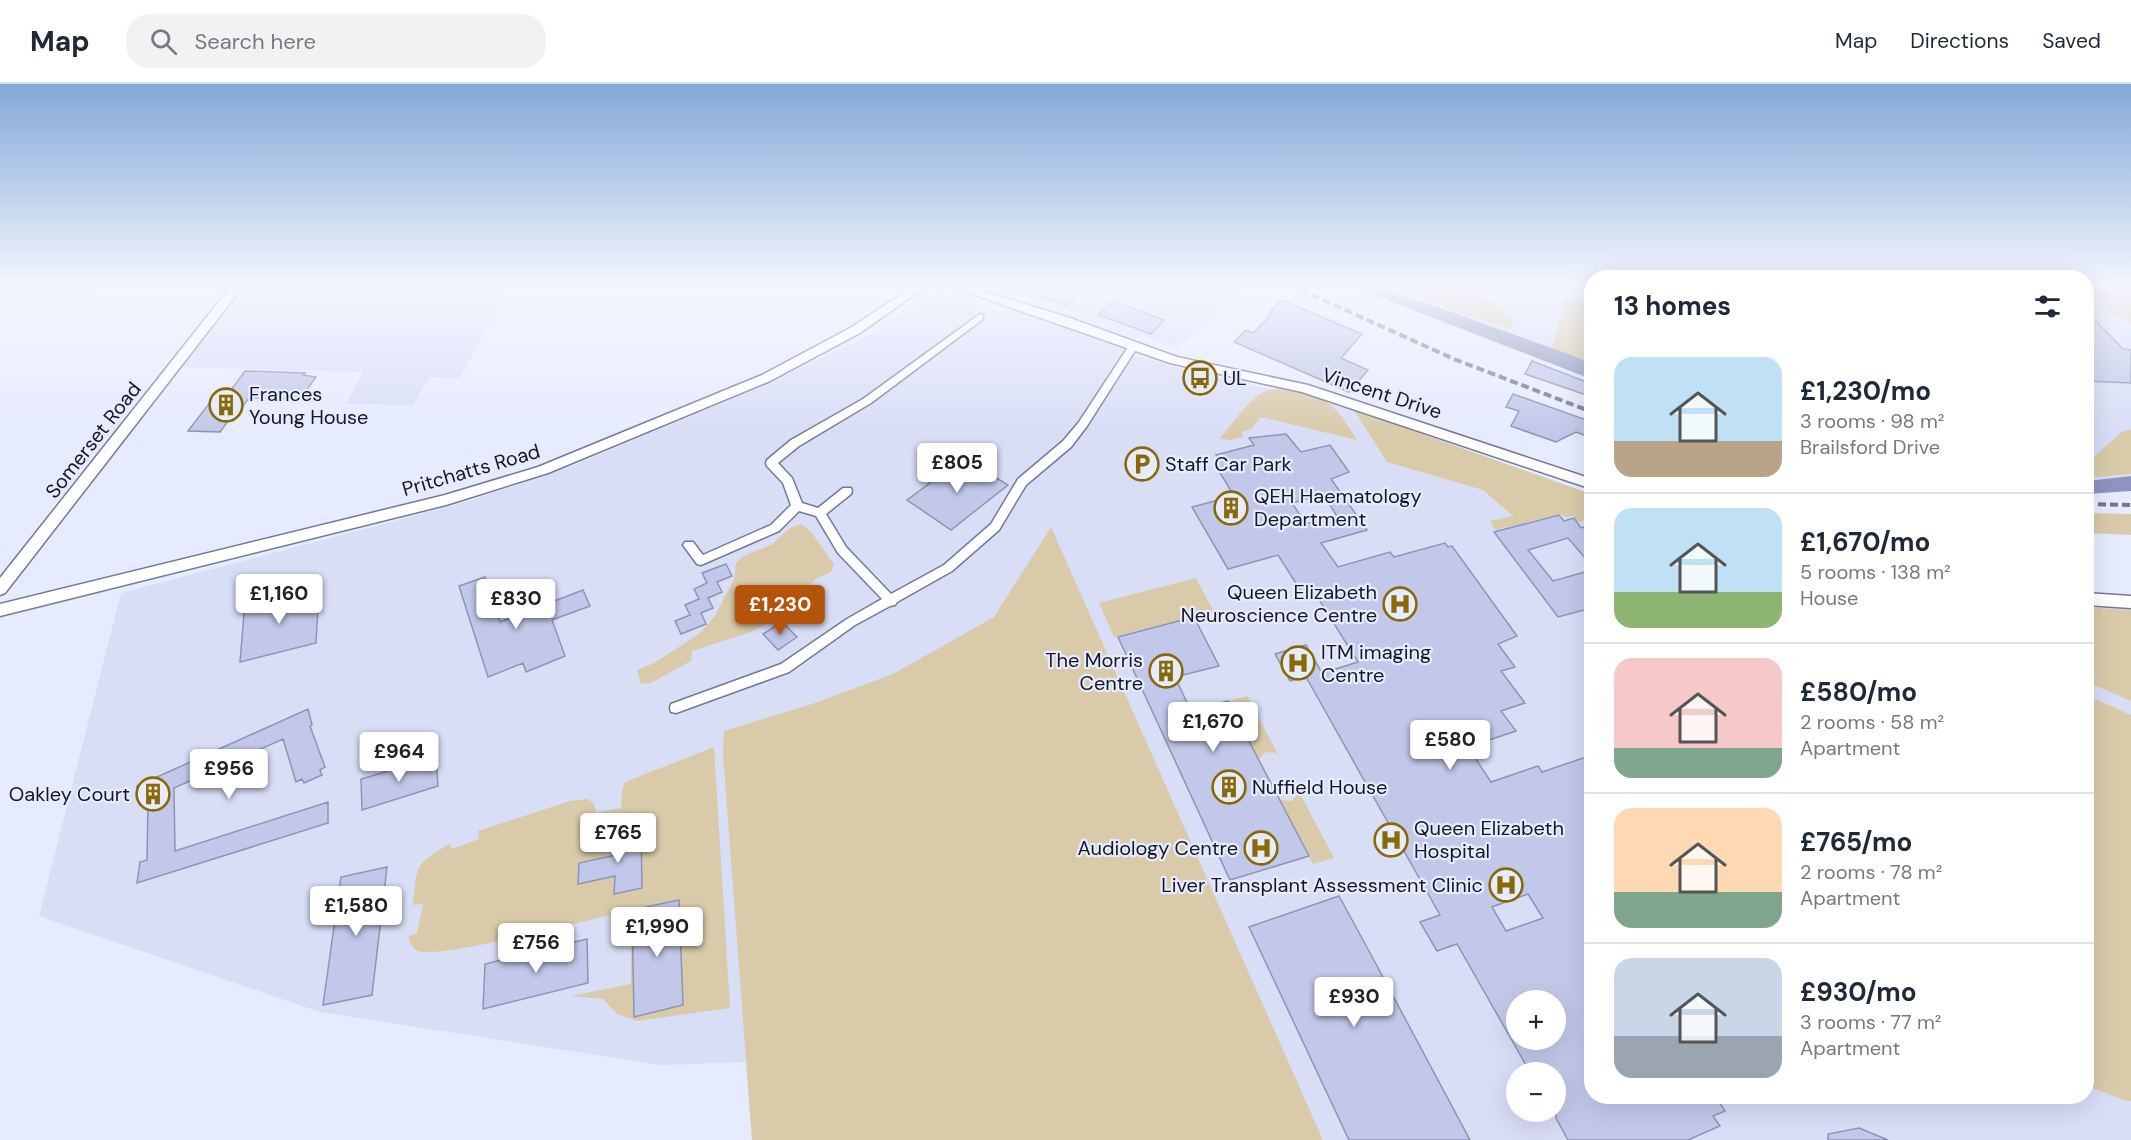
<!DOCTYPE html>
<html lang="en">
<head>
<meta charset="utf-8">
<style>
  :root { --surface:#fff; --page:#f2f2f3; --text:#1f2937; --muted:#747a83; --line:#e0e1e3; --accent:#b45309 }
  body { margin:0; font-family:"DM Sans",sans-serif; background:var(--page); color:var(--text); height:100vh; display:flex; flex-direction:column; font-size:22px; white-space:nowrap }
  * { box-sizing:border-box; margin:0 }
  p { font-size:20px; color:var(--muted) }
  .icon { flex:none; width:33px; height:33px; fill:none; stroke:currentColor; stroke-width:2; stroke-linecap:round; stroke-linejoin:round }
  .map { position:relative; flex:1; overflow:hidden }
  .details { position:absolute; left:1584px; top:186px; width:510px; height:834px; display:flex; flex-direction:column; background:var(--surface); border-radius:24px; box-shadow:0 6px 24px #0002 }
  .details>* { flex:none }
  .tools { position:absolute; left:1506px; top:906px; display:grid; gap:12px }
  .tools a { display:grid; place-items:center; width:60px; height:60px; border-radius:50%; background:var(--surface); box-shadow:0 6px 24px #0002; font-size:30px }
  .price { position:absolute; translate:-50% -51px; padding:0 14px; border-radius:6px; background:#fff; color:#222; font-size:20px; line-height:39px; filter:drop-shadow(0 2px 3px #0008) }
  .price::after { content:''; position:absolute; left:50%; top:36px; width:18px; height:14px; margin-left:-9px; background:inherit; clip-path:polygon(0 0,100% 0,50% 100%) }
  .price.on { background:var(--accent); color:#fff }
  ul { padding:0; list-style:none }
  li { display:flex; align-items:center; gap:18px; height:150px; padding:0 30px }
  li+li { border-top:2px solid var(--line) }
  li span { display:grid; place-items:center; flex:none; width:168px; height:120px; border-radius:18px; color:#555 }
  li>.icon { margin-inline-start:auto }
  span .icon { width:72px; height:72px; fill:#fffc; stroke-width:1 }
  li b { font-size:26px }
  h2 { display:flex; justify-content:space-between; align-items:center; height:72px; padding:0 30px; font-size:26px }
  header { display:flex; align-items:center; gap:36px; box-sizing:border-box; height:84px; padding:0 30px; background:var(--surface); border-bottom:2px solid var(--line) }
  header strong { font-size:28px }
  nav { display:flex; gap:33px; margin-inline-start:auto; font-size:21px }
  .search { width:420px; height:54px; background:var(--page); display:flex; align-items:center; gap:15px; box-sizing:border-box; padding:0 21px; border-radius:24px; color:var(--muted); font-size:22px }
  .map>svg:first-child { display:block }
  .built { fill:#d9def7; fill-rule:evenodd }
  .green { fill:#d9cbaa }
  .water { fill:#8d95be }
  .building { fill:#c2c8e9; stroke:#8e94b3; stroke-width:1.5; fill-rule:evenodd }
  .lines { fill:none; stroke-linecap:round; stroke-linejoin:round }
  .minor-casing { stroke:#737997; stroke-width:3 }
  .tertiary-casing { stroke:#737997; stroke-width:3 }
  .minor { fill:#fff; fill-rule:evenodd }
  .tertiary { fill:#fff; fill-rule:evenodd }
  .rail { stroke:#737786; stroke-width:4; stroke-dasharray:8 4; stroke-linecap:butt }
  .labels { text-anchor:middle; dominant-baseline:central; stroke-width:4.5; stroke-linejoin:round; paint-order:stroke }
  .poi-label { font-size:20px; fill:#151823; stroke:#e6ebff; text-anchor:start }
  .street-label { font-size:20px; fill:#151823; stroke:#e6ebff }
</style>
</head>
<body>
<header>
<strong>Map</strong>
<div class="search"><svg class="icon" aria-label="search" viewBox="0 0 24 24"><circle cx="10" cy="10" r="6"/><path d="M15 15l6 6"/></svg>Search here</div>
<nav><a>Map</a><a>Directions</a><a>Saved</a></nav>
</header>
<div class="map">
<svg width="2131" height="1056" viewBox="0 0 2131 1056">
  <rect width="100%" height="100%" fill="#e6ebff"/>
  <!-- built -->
  <path class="built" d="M245,201H506L503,215L460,294L430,293L413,321L346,320L363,288L181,283Z
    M982,201H1247L1177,264L1139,250L1126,268L1184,286L1302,312L1354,326L1591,410L1592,1012H2086L2087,535L2131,539V1056H752L746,978L660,981L320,928L39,832L121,509L463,419L577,380L770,298L870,251L938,207L1005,229L1024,215ZM1516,916H1556V956H1516ZM1516,988H1556V1028H1516Z
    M1376,201H1591V279L1534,257Z
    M2086,201H2131V392L2087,397Z"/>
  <!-- green -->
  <path class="green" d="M1382,201H1469L1475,213H1487L1514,235L1510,246Z
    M2131,201V242L2123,233H2113L2095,212L2094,208L2097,205Z
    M1565,216L1585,221L1591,226V279L1552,264Z
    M1283,304C1327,312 1334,318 1357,356L1261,333L1252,344L1242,348L1243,353L1231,356L1220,355C1232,340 1247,317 1264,308C1269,305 1277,305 1283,304Z
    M1354,326L1591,410V439H1588L1585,436L1579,438L1573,432L1566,433L1560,430L1496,446L1490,437L1513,432L1483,406L1387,378Z
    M2131,346V390L2087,394V379L2123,347Z
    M2087,429L2131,430V451L2087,449Z
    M801,440C816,449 823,467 834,480L831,488L816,495L768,539L751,548L692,567L691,577L651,599L641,600L637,586L654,579L699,550L715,532L734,495L736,479L743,472L771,461L790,444Z
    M1051,443L1323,1056H752L723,670L724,647L815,619L893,590L994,533Z
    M1196,494L1214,528L1114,553L1099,519Z
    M2086,523L2131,526V617L2087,598Z
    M2086,611L2131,631V1017H2127L2087,1002Z
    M1248,612L1251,619L1280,674L1276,669L1266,668L1259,674L1260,680L1228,617Z
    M714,663L730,924L637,937L617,930L603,915L571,912L631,900V826C600,833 438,876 418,867C412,865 410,858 408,853L417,849L423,820L413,821C417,781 414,781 449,760L452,765L479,755L478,747L570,717L587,715L594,719L596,729L621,724L622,706L625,698Z
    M1297,704L1334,774L1313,780L1276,710L1281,716L1291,717L1298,710Z"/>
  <!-- water -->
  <path class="water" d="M1348,201H1376L1574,272L1591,279V295Z
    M2131,392V407L2087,410V397Z"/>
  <!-- building -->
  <path class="building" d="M1010,201H1088L1067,222L1010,202Z
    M1282,216L1362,250L1341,274L1368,286L1349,308L1234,258L1246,246L1253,249L1272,230L1269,229Z
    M1113,217L1164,236L1151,250L1099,231Z
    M2086,227L2123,265L2131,266V299L2086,297Z
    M1532,277L1592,300V313L1525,290Z
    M245,287L305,289L303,291L316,293L300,315L249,314L240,326H236L220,348L188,347L214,313L225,314Z
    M1513,310L1592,338V354L1576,348L1556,358L1511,342L1519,327L1506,323Z
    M1286,350L1301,368L1330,361L1349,388L1331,395L1367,446L1321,459L1338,483L1390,468L1394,473L1445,459L1448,463L1452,462L1517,552L1498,560L1515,583L1501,587L1525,619L1501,627L1516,647L1468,663L1491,698L1538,682L1542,688L1592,671V1012H1715L1725,1027L1713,1032L1720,1042L1688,1056H1568L1556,1034V988H1530L1457,860L1437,867L1420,838L1440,831L1306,593L1290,597L1275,570L1306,561L1322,589L1358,578L1315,509L1304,512L1278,471L1228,485L1192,423L1234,412L1216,382L1215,377L1219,376L1216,371L1254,361L1249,354ZM1323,410L1337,432L1306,440L1292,419ZM1528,810L1543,834L1506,847L1492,823ZM1516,916H1556V956H1516Z
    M964,374L1008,401L951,446L907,416Z
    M1559,431L1564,437L1574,434L1581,444L1592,441V482L1568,454L1528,466L1553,497L1592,486V524L1558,533L1494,448Z
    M726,480L732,492L717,498L722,508L708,514L713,524L701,529L706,540L681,550L675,537L690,531L685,521L699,515L694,505L707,499L702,489Z
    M485,493L500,538L583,506L590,522L552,536L565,572L526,588L523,579L488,593L459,502Z
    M312,502L311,525L318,524L316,559L240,578L245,518L270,512L269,518L294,512V506Z
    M1194,533L1219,582L1175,593L1191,627L1228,617L1309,772L1230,796L1118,553Z
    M782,538L797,553L778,566L763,550Z
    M308,625L312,641L310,642L325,683L320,686L322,691L304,699L302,695L296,698L283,655L174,704L175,767L328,718V739L137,799L140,778L147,776L148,716L140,719L137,702Z
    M436,673L438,702L362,726L361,695Z
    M641,744L642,804L614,810L615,792L578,800L579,779L616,771V748Z
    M387,783L372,911L323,921L341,793Z
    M1339,812L1369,867L1470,1056H1349L1249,843Z
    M679,816L683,921L634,933L632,826Z
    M587,855L588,899L483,925L485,880Z
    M1859,1044L1888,1056H1828V1050Z"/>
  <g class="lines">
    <defs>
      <path id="minor" d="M0,201H102L97,204L0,206Z
        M218,201H243C237,205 222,206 218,201Z
        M980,230L983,231V235L871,319L799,362L778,379L792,394L802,419L818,424L843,404H851L852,407L851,410L826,430L846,463L891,510L944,481L991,440L1018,395L1063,357L1079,338L1130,260L1133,259L1138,262L1087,342L1071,363L1026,401L999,446L952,487L897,518L895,521L890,522L855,541L789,588L676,629L671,628L670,624L671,620L781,580L847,535L882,515L838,469L816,432L799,427L779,447L701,481L697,480L683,461L685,458H693L703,471L771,441L791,421L783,399L767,382L766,379L767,376L791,356L863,315Z"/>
      <path id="tertiary" d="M232,201H244L5,509L0,511V494Z
        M915,201H928L860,249L770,297L548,389L446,421L0,532V520L445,411L538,383L762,291L852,243Z
        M946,201H963L1067,233L1177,273L1308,301L1592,395V405L1302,308L1170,279Z
        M2086,509L2131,512V524L2086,521Z"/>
    </defs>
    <!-- minor casing -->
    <use href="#minor" class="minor-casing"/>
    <!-- tertiary casing -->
    <use href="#tertiary" class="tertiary-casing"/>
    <!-- minor -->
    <use href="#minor" class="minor"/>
    <!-- tertiary -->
    <use href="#tertiary" class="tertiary"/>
    <!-- rail -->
    <path class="rail" d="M1290,201L1454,275L1592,328
      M2086,420L2131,421"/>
  </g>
  <!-- sky -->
  <linearGradient id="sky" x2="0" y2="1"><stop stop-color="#83a8d7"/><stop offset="0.58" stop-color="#f4f6ff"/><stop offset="1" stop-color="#f4f6ff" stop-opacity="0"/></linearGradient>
  <rect width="2131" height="348" fill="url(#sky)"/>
  <!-- icons -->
  <defs>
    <symbol id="bus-ring" viewBox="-11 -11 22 22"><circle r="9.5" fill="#e6ebff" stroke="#876905" stroke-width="1.5"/><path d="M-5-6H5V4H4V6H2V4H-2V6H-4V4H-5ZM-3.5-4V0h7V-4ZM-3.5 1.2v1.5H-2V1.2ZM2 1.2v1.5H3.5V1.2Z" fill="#876905"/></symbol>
    <symbol id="building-ring" viewBox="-11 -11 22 22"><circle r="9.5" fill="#e6ebff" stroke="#876905" stroke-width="1.5"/><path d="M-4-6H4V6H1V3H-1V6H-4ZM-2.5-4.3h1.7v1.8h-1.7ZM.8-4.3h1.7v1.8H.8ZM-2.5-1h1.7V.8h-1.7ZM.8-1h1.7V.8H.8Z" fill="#876905"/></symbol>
    <symbol id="parking-ring" viewBox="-11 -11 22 22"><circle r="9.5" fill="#e6ebff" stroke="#876905" stroke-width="1.5"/><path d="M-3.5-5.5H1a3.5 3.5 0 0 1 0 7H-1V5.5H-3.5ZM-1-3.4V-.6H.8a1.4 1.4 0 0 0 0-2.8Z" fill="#876905"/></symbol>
    <symbol id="hospital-ring" viewBox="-11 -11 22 22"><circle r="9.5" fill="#e6ebff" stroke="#876905" stroke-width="1.5"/><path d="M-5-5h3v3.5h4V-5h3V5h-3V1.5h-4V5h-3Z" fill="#876905"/></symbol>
  </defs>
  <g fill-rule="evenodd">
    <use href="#bus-ring" x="1181" y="275" width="38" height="38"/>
    <use href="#building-ring" x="207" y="302" width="38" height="38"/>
    <use href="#parking-ring" x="1123" y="361" width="38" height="38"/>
    <use href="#building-ring" x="1212" y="405" width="38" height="38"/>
    <use href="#hospital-ring" x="1381" y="501" width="38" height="38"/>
    <use href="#hospital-ring" x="1279" y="560" width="38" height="38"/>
    <use href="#building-ring" x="1147" y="568" width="38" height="38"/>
    <use href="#building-ring" x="1210" y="684" width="38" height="38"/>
    <use href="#building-ring" x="134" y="691" width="38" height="38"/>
    <use href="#hospital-ring" x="1372" y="737" width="38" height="38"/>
    <use href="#hospital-ring" x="1242" y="745" width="38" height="38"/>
    <use href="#hospital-ring" x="1487" y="782" width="38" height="38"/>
  </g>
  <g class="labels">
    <!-- poi labels -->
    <g class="poi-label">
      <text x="1223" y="294">UL</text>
      <text x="249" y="310">Frances<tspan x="249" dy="23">Young House</tspan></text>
      <text x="1165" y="380">Staff Car Park</text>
      <text x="1254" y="412">QEH Haematology<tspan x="1254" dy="23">Department</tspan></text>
      <text x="1377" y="508" text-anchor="end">Queen Elizabeth<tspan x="1377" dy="23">Neuroscience Centre</tspan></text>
      <text x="1321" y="568">ITM imaging<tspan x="1321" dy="23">Centre</tspan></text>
      <text x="1143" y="576" text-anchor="end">The Morris<tspan x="1143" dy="23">Centre</tspan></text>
      <text x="1252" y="703">Nuffield House</text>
      <text x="130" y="710" text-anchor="end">Oakley Court</text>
      <text x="1414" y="744">Queen Elizabeth<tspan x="1414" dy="23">Hospital</tspan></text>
      <text x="1238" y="764" text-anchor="end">Audiology Centre</text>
      <text x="1483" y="801" text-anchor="end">Liver Transplant Assessment Clinic</text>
    </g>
    <!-- street labels -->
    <g class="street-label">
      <text transform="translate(1382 309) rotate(18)">Vincent Drive</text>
      <text transform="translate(93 356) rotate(-52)">Somerset Road</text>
      <text transform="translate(471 386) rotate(-16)">Pritchatts Road</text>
    </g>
  </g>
</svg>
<div class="tools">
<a>+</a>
<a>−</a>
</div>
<b class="price" style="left:957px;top:410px">£805</b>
<b class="price" style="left:279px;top:541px">£1,160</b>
<b class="price" style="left:516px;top:546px">£830</b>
<b class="price on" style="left:780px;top:552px">£1,230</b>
<b class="price" style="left:1213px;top:669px">£1,670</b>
<b class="price" style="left:1450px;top:687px">£580</b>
<b class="price" style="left:399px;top:699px">£964</b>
<b class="price" style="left:229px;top:716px">£956</b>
<b class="price" style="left:618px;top:780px">£765</b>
<b class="price" style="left:356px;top:853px">£1,580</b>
<b class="price" style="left:657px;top:874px">£1,990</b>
<b class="price" style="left:536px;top:890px">£756</b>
<b class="price" style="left:1354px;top:944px">£930</b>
<section class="details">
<h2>13 homes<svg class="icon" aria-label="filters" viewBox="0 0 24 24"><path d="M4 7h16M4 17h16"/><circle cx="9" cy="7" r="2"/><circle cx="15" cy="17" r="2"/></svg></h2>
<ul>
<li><span style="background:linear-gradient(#bfe0f5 70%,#b9a48a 0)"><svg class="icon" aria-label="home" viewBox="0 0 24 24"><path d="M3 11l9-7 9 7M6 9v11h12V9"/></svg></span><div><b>£1,230/mo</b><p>3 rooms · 98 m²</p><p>Brailsford Drive</p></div></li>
<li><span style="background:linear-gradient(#bfe0f5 70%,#8fb573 0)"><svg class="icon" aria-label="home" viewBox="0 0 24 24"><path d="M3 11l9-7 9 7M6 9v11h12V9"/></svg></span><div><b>£1,670/mo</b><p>5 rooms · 138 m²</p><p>House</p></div></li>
<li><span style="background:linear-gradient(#f6c9c9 75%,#7fa58c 0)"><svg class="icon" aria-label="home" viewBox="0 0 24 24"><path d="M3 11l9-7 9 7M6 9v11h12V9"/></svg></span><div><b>£580/mo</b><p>2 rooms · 58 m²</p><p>Apartment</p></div></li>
<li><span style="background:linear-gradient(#ffd9b3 70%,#7fa58c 0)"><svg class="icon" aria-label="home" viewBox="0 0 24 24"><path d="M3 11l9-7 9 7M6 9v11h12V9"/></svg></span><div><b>£765/mo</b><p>2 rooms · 78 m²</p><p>Apartment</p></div></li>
<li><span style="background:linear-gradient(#c9d6e8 65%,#9aa5b1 0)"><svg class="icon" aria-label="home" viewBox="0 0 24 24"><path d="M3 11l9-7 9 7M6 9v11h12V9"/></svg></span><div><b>£930/mo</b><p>3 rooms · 77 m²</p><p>Apartment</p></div></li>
</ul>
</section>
</div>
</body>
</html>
